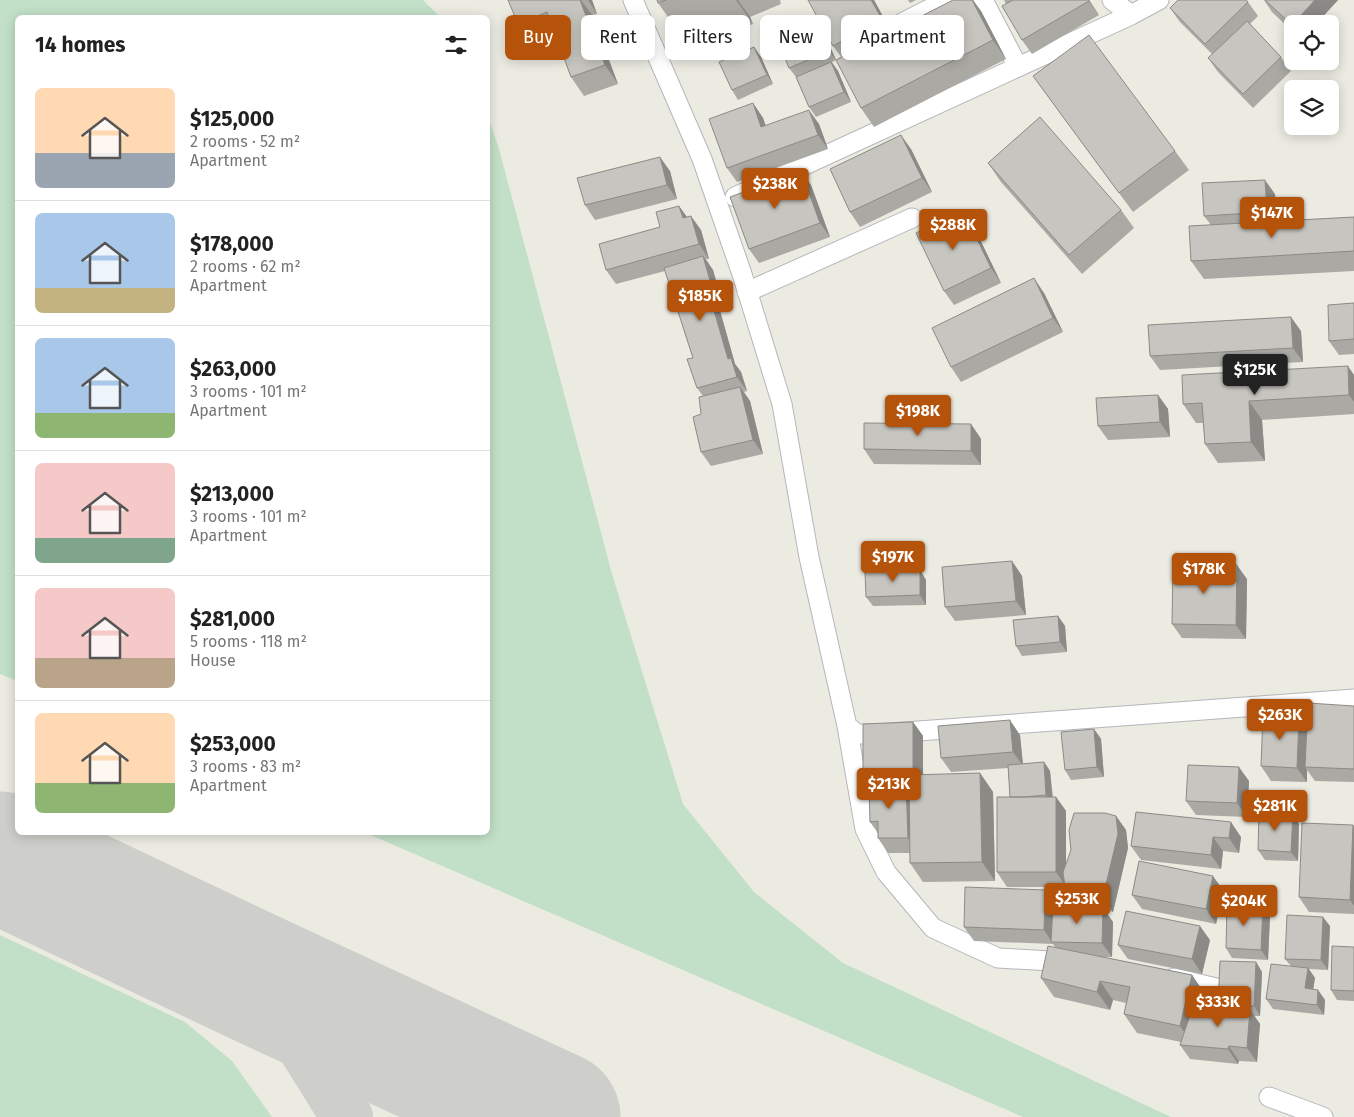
<!DOCTYPE html>
<html lang="en">
<head>
<meta charset="utf-8">
<style>
  :root { --surface:#fff; --page:#f2f2f2; --text:#222; --muted:#767676; --line:#e0e0e0; --accent:#b45309 }
  body { margin:0; font-family:"Fira Sans",sans-serif; background:var(--page); color:var(--text); height:100vh; display:flex; flex-direction:column; font-size:19px; white-space:nowrap }
  * { box-sizing:border-box; margin:0 }
  p { font-size:16px; color:var(--muted) }
  .icon { flex:none; width:28px; height:28px; fill:none; stroke:currentColor; stroke-width:2; stroke-linecap:round; stroke-linejoin:round }
  .map { position:relative; flex:1; overflow:hidden }
  .side { position:absolute; left:15px; top:15px; width:475px; height:820px; display:flex; flex-direction:column; background:var(--surface); border-radius:8px; box-shadow:0 2px 12px #0003 }
  .side>* { flex:none }
  .top-card { position:absolute; left:505px; top:15px; width:475px; height:45px; display:flex; gap:10px }
  .buttons { position:absolute; left:1284px; top:15px; display:grid; gap:10px }
  .buttons a { display:grid; place-items:center; width:55px; height:55px; border-radius:8px; background:var(--surface); box-shadow:0 2px 12px #0003; font-size:25px }
  .price { position:absolute; translate:-50% -42px; padding:0 11px; border-radius:5px; background:var(--accent); color:#fff; font-size:16px; line-height:32px; filter:drop-shadow(0 1px 2px #0008) }
  .price::after { content:''; position:absolute; left:50%; top:30px; width:15px; height:11px; margin-left:-8px; background:inherit; clip-path:polygon(0 0,100% 0,50% 100%) }
  .price.on { background:#222; color:#fff }
  ul { padding:0; list-style:none }
  li { display:flex; align-items:center; gap:15px; height:125px; padding:0 20px }
  li+li { border-top:1px solid var(--line) }
  li span { display:grid; place-items:center; flex:none; width:140px; height:100px; border-radius:8px; color:#555 }
  li>.icon { margin-inline-start:auto }
  span .icon { width:60px; height:60px; fill:#fffc; stroke-width:1 }
  li b { font-size:21px }
  h2 { display:flex; justify-content:space-between; align-items:center; height:60px; padding:0 20px; font-size:21px }
  .pill { padding:0 18px; border-radius:8px; background:var(--surface); box-shadow:0 2px 12px #0003; font-size:18px; line-height:45px }
  .pill.on { background:var(--accent); color:#fff }
  .map>svg:first-child { display:block }
  .green { fill:#c2e0c7 }
  .lines { fill:none; stroke-linecap:round; stroke-linejoin:round }
  .taxiway { stroke:#cecfca; stroke-width:52 }
  .runway { stroke:#cecfca; stroke-width:131 }
  .minor-casing { stroke:#b5b6bb; stroke-width:21 }
  .minor { stroke:#fff; stroke-width:19 }
  .wall { fill:#aba9a4 }
  .shaded-wall { fill:#8b8a86 }
  .building { fill:#c7c5bf; stroke:#8b8a86 }
</style>
</head>
<body>
<div class="map">
<svg width="1354" height="1117" viewBox="0 0 1354 1117">
  <rect width="100%" height="100%" fill="#ebebe2"/>
  <!-- green -->
  <path class="green" d="M0,0H423L440,17L18,18L17,681L0,674Z
    M488,116L499,149L612,574L683,804L754,892L843,963L1171,1117H1023L366,833L488,832Z
    M0,935L185,1022L232,1061L272,1117H0Z"/>
  <g class="lines">
    <!-- taxiway -->
    <path class="taxiway" d="M262,981L347,1117"/>
    <!-- runway -->
    <path class="runway" d="M0,857L262,981L555,1117"/>
    <defs>
      <path id="minor" d="M633,0L702,159L742,274L782,404L809,557L847,726L857,734H877L1354,699
        M983,0L1018,67
        M1112,0L1131,15
        M900,24L947,0
        M735,197L1131,15L1159,0
        M747,292L912,218
        M847,726L865,829L886,872L933,928L998,958L1070,962
        M1174,978L1216,988
        M1269,1097L1323,1117"/>
    </defs>
    <!-- minor casing -->
    <use href="#minor" class="minor-casing"/>
    <!-- minor -->
    <use href="#minor" class="minor"/>
  </g>
  <!-- wall -->
  <path class="wall" d="M508,0H592L597,14L592,15L618,84L584,96L571,77L555,33L531,43L518,24Z
    M657,0H780L781,4L750,17L753,24L691,49L658,3Z
    M874,0L891,32L981,11L1006,59L874,127L861,108L842,58L833,46Z
    M908,0H916L910,3Z
    M1004,0H1089L1099,15L1032,54L1022,40L1006,4Z
    M1264,0H1338L1316,24H1292V31L1272,12Z
    M1248,2L1258,16L1250,24L1281,57L1291,71L1253,108L1218,72L1208,58L1212,54L1180,22L1170,8Z
    M820,31L827,40L836,60L832,62L838,71L851,102L816,117L809,107L796,77L789,68Z
    M754,47L761,57L773,84L738,100L732,90Z
    M1033,76L1175,151L1189,170L1133,212Z
    M753,103L763,118L766,126L819,124L828,149L737,182L727,168Z
    M911,149L932,192L860,227L850,212Z
    M988,163L1121,210L1134,228L1082,274L1001,182Z
    M670,171L677,199L595,220L585,205Z
    M811,185L830,237L759,263L749,249Z
    M1275,194L1277,221L1354,217V271L1204,279L1191,261L1211,225L1204,216Z
    M679,206L687,217L701,230L709,259H706L713,270L723,306L719,307L735,364L741,372L747,391L744,392L750,401L763,454L711,466L701,452V414L703,396L697,388L693,358L665,271L616,284L606,270L660,227Z
    M963,210L973,225L1001,283L954,305L944,291Z
    M1044,293L1063,332L961,382L951,367Z
    M1354,303V354L1339,355L1329,341Z
    M1301,331L1303,362L1160,370L1150,356Z
    M1354,375V414L1262,420L1265,461L1218,463L1205,444L1203,423H1196L1183,404Z
    M1158,395L1168,409L1170,437L1108,440L1098,426Z
    M971,424L981,439V465L874,464L864,449Z
    M1012,561L1022,576L1026,615L955,621L945,607Z
    M920,570L926,580V605L873,606L866,597Z
    M1247,579L1246,639L1182,638L1172,624Z
    M1058,616L1065,626L1067,652L1022,656L1016,646Z
    M1354,706V782L1315,781L1307,770V782L1271,781L1261,766L1299,717L1307,728Z
    M913,722L923,736V775L980,773L993,792L995,881L923,882L910,863V853H888L878,838V833L870,822L872,785L863,772Z
    M1094,729L1101,739L1104,777L1071,780L1065,770Z
    M1020,735L1023,764L1044,762L1050,771L1053,797H1056L1066,811V865L1116,816L1126,830L1128,848L1113,912L1104,909L1113,922L1112,957H1102L1192,975L1205,994L1203,1004L1219,1006L1218,1005L1256,962L1262,972L1260,1016H1254L1260,1024L1257,1062L1239,1061L1238,1064L1190,1059L1180,1045L1181,1042L1137,1033L1124,1014L1126,1003L1113,1000L1110,1010L1054,997L1041,978L1055,947L1053,944L974,941L964,927L1055,904V906L1098,908L1075,901L1065,887H1007L997,872L1010,797L1008,768L951,772L941,758Z
    M1249,781L1247,817L1196,815L1186,801Z
    M1136,812L1241,837L1239,853L1223,851L1221,869L1141,860L1131,846Z
    M1299,824L1298,861L1265,860L1258,850Z
    M1353,825L1354,827V914L1309,912L1299,897Z
    M1223,890L1216,924L1142,909L1132,895Z
    M1270,916L1268,960L1232,958L1226,948Z
    M1330,926L1328,970L1309,969L1315,978L1313,989L1318,990L1325,1000L1324,1015L1273,1009L1266,999L1291,966L1285,959Z
    M1210,940L1202,974L1128,959L1118,945Z
    M1354,947V1001L1337,1000L1331,990Z"/>
  <!-- shaded-wall -->
  <path class="shaded-wall" d="M580,0H581L592,15L618,84L605,65Z
    M588,0H592L597,14Z
    M736,0H738L750,17L753,24Z
    M871,0H874L892,33L882,19Z
    M972,0H973L981,11L1006,59L993,40Z
    M1088,0H1089L1099,15Z
    M1315,0H1338L1316,24H1293Z
    M820,31L827,40L836,60L829,51Z
    M754,47L761,57L773,84L767,75Z
    M831,62L838,71L851,102L844,92Z
    M753,103L763,118L771,142L761,127Z
    M809,110L819,124L828,149L818,135Z
    M901,135L911,149L932,192L922,178Z
    M660,157L670,171L677,199L667,185Z
    M801,171L811,185L830,237L820,223Z
    M1265,180L1275,194L1277,226L1267,212Z
    M679,206L689,220L683,218Z
    M963,210L973,225L1001,283L991,268Z
    M691,216L701,230L709,259L699,244Z
    M703,256L713,270L723,306L713,291Z
    M1034,278L1044,293L1063,332L1053,318Z
    M709,293L719,307L735,364L741,372L747,391L737,377L728,359Z
    M1291,317L1301,331L1303,362L1293,348Z
    M1348,366L1354,375V402L1349,395Z
    M740,387L750,401L763,454L753,440Z
    M1158,395L1168,409L1170,437L1160,422Z
    M1249,401L1262,420L1265,461L1251,442Z
    M971,424L981,439V465L971,451Z
    M1012,561L1022,576L1026,615L1016,601Z
    M1237,565L1247,579L1246,639L1236,625Z
    M920,570L926,580V605L920,595Z
    M1058,616L1065,626L1067,652L1060,642Z
    M1299,717L1309,731L1305,767L1307,770V782L1297,768Z
    M1010,720L1020,735L1023,766L1013,752Z
    M913,722L923,736V786L913,772Z
    M1094,729L1101,739L1104,777L1097,767Z
    M1044,762L1050,771L1053,805L1046,795Z
    M1239,767L1249,781L1247,817L1237,803Z
    M980,773L993,792L995,881L982,862Z
    M906,785L916,800L918,853L908,838Z
    M1056,797L1066,811V887L1056,872Z
    M1293,814L1299,824L1298,861L1291,852Z
    M1116,816L1126,830L1128,848L1113,912L1103,897Z
    M1231,822L1241,837L1239,853L1229,838Z
    M1353,825L1354,827V906L1350,900Z
    M1213,837L1223,851L1221,869L1211,855Z
    M1213,876L1223,890L1216,924L1206,909Z
    M1045,890L1055,904L1054,942H1052L1044,930Z
    M1263,906L1270,916L1268,960L1261,950Z
    M1103,908L1113,922L1112,957L1102,943Z
    M1323,917L1330,926L1328,970L1321,960Z
    M1200,926L1210,940L1202,974L1192,959Z
    M1256,962L1262,972L1260,1016L1254,1006Z
    M1308,968L1315,978L1312,997L1305,988Z
    M1192,975L1205,994L1193,1044L1180,1026Z
    M1100,981L1113,1000L1110,1010L1097,992Z
    M1318,990L1325,1000L1324,1015L1317,1005Z
    M1250,1009L1260,1024L1257,1062L1247,1048Z
    M1229,1046L1239,1061L1238,1064L1228,1049Z"/>
  <!-- building -->
  <path class="building" d="M508,0H580L605,65L571,77L547,12L518,24Z
    M657,0H666L658,3Z
    M808,0H871L882,19L833,46Z
    M953,0H972L993,40L861,108L836,60Z
    M1013,0H1088L1089,1L1022,40L1002,6Z
    M1178,0H1246L1248,2L1205,44L1170,8Z
    M1265,0H1315L1292,25Z
    M1247,21L1281,57L1243,94L1208,58Z
    M820,31L829,51L789,68L781,48Z
    M1089,35L1175,151L1119,193L1033,76Z
    M754,47L767,75L732,90L719,62Z
    M831,62L844,92L809,107L796,77Z
    M753,103L761,127L809,110L818,135L727,168L709,119Z
    M1040,117L1121,210L1069,255L988,163Z
    M901,135L922,178L850,212L830,169Z
    M660,157L667,185L585,205L577,178Z
    M801,171L820,223L749,249L730,197Z
    M1265,180L1267,212L1204,216L1202,183Z
    M679,206L683,218L691,216L699,244L606,270L599,244L660,227L656,212Z
    M963,210L991,268L944,291L916,233Z
    M1354,217V251L1191,261L1189,226Z
    M703,256L713,291L709,293L728,359L731,358L737,377L697,388L687,359L693,358L664,268Z
    M1034,278L1053,318L951,367L932,328Z
    M1354,303V339L1329,341L1328,305Z
    M1291,317L1293,348L1150,356L1148,325Z
    M1348,366L1349,395L1249,401L1251,442L1205,444L1202,403L1183,404L1182,375Z
    M740,387L753,440L701,452L693,417L701,414L699,397Z
    M1158,395L1160,422L1098,426L1096,398Z
    M864,423L971,424V451L864,449Z
    M1012,561L1016,601L945,607L942,567Z
    M1173,564L1237,565L1236,625L1172,624Z
    M920,570V595L866,597L865,572Z
    M1058,616L1060,642L1016,646L1013,620Z
    M1308,703L1354,706V769L1305,767Z
    M1263,715L1299,717L1297,768L1261,766Z
    M1010,720L1013,752L941,758L938,726Z
    M913,722V772H863V724Z
    M1094,729L1097,767L1065,770L1061,732Z
    M1044,762L1046,795L1024,797H1010L1008,765Z
    M1188,765L1239,767L1237,803L1186,801Z
    M980,773L982,862L910,863L909,775Z
    M869,785H906L908,838H878V821L870,822Z
    M997,797H1056V872H997Z
    M1136,812L1231,822L1229,838L1213,837L1211,855L1131,846Z
    M1074,813H1105L1116,816L1118,834L1103,897L1065,887L1063,872L1071,850L1069,830Z
    M1259,813L1293,814L1291,852L1258,850Z
    M1302,823L1353,825L1350,900L1299,897Z
    M1139,861L1213,876L1206,909L1132,895Z
    M965,887L1045,890L1044,930L964,927Z
    M1227,905L1263,906L1261,950L1226,948Z
    M1053,906L1103,908L1102,943L1051,942Z
    M1126,911L1200,926L1192,959L1118,945Z
    M1287,915L1323,917L1321,960L1285,959Z
    M1048,946L1192,975L1180,1026L1124,1014L1130,987L1100,981L1097,992L1041,978Z
    M1332,946L1354,947V991L1331,990Z
    M1220,961L1256,962L1254,1006L1218,1005Z
    M1271,964L1308,968L1305,988L1318,990L1317,1005L1266,999Z
    M1198,1004L1250,1009L1247,1048L1229,1046L1228,1049L1180,1045L1190,1015L1197,1016Z"/>
</svg>
<div class="buttons">
<a><svg class="icon" aria-label="locate" viewBox="0 0 24 24"><circle cx="12" cy="12" r="6"/><path d="M12 2v4M12 18v4M2 12h4M18 12h4"/></svg></a>
<a><svg class="icon" aria-label="layers" viewBox="0 0 24 24"><path d="M12 4l9 5-9 5-9-5zM3 14l9 5 9-5"/></svg></a>
</div>
<b class="price" style="left:775px;top:210px">$238K</b>
<b class="price" style="left:1272px;top:239px">$147K</b>
<b class="price" style="left:953px;top:251px">$288K</b>
<b class="price" style="left:700px;top:322px">$185K</b>
<b class="price on" style="left:1255px;top:396px">$125K</b>
<b class="price" style="left:918px;top:437px">$198K</b>
<b class="price" style="left:893px;top:583px">$197K</b>
<b class="price" style="left:1204px;top:595px">$178K</b>
<b class="price" style="left:1280px;top:741px">$263K</b>
<b class="price" style="left:889px;top:810px">$213K</b>
<b class="price" style="left:1275px;top:832px">$281K</b>
<b class="price" style="left:1077px;top:925px">$253K</b>
<b class="price" style="left:1244px;top:927px">$204K</b>
<b class="price" style="left:1218px;top:1028px">$333K</b>
<div class="top-card">
<a class="pill on">Buy</a>
<a class="pill">Rent</a>
<a class="pill">Filters</a>
<a class="pill">New</a>
<a class="pill">Apartment</a>
</div>
<section class="side">
<h2>14 homes<svg class="icon" aria-label="filters" viewBox="0 0 24 24"><path d="M4 7h16M4 17h16"/><circle cx="9" cy="7" r="2"/><circle cx="15" cy="17" r="2"/></svg></h2>
<ul>
<li><span style="background:linear-gradient(#ffd9b3 65%,#9aa5b1 0)"><svg class="icon" aria-label="home" viewBox="0 0 24 24"><path d="M3 11l9-7 9 7M6 9v11h12V9"/></svg></span><div><b>$125,000</b><p>2 rooms · 52 m²</p><p>Apartment</p></div></li>
<li><span style="background:linear-gradient(#a9c7e8 75%,#c2b280 0)"><svg class="icon" aria-label="home" viewBox="0 0 24 24"><path d="M3 11l9-7 9 7M6 9v11h12V9"/></svg></span><div><b>$178,000</b><p>2 rooms · 62 m²</p><p>Apartment</p></div></li>
<li><span style="background:linear-gradient(#a9c7e8 75%,#8fb573 0)"><svg class="icon" aria-label="home" viewBox="0 0 24 24"><path d="M3 11l9-7 9 7M6 9v11h12V9"/></svg></span><div><b>$263,000</b><p>3 rooms · 101 m²</p><p>Apartment</p></div></li>
<li><span style="background:linear-gradient(#f6c9c9 75%,#7fa58c 0)"><svg class="icon" aria-label="home" viewBox="0 0 24 24"><path d="M3 11l9-7 9 7M6 9v11h12V9"/></svg></span><div><b>$213,000</b><p>3 rooms · 101 m²</p><p>Apartment</p></div></li>
<li><span style="background:linear-gradient(#f6c9c9 70%,#b9a48a 0)"><svg class="icon" aria-label="home" viewBox="0 0 24 24"><path d="M3 11l9-7 9 7M6 9v11h12V9"/></svg></span><div><b>$281,000</b><p>5 rooms · 118 m²</p><p>House</p></div></li>
<li><span style="background:linear-gradient(#ffd9b3 70%,#8fb573 0)"><svg class="icon" aria-label="home" viewBox="0 0 24 24"><path d="M3 11l9-7 9 7M6 9v11h12V9"/></svg></span><div><b>$253,000</b><p>3 rooms · 83 m²</p><p>Apartment</p></div></li>
</ul>
</section>
</div>
</body>
</html>
